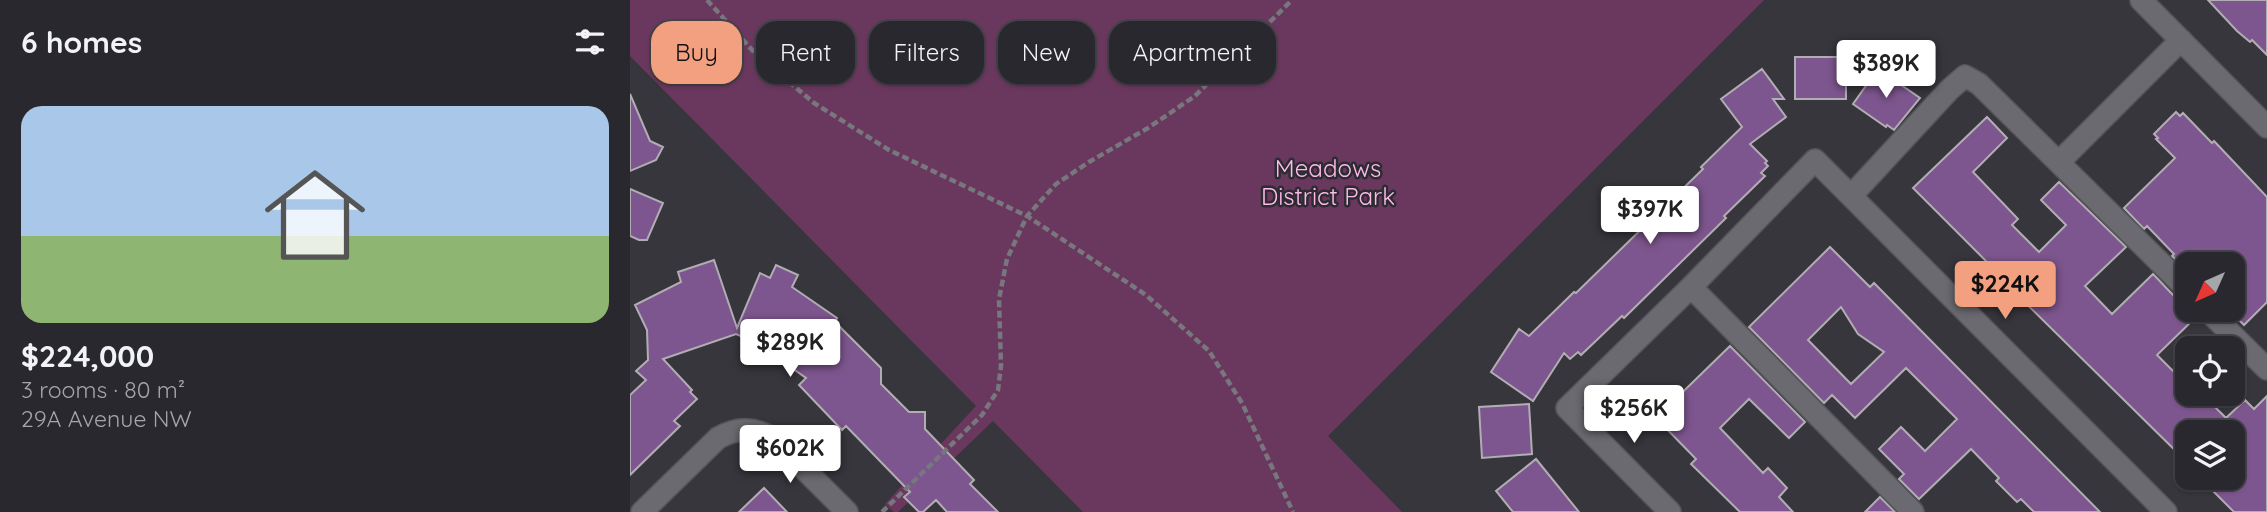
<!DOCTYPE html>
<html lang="en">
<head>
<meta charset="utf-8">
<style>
  :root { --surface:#29282e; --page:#313036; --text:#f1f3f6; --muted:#a5a6aa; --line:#45444a; --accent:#f2a080 }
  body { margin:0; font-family:Quicksand,sans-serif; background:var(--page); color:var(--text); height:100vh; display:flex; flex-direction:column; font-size:26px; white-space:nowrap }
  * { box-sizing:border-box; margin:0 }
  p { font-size:23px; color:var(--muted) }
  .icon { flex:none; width:38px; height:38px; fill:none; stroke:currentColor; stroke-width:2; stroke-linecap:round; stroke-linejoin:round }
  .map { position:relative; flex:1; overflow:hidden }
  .drawer { display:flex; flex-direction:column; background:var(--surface); width:630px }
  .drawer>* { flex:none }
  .banner { position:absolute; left:21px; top:21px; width:665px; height:63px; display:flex; gap:14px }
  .needle { width:46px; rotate:225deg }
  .fabs { position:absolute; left:1545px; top:252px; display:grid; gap:14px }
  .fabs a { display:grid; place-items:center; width:70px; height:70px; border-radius:14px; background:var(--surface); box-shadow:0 2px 5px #0004,0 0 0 2px var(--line); font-size:35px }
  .price { position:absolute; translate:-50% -60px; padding:0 16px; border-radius:7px; background:#fff; color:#222; font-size:23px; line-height:46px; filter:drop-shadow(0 2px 4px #0008) }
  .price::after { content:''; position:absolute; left:50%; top:42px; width:21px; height:16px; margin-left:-10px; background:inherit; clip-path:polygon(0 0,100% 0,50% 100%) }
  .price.on { background:var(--accent); color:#111 }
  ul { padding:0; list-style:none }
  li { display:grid; align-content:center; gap:14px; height:371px; padding:0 21px }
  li+li { border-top:2px solid var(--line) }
  li span { display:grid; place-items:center; height:217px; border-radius:21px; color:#555 }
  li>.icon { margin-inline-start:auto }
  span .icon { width:126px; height:126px; fill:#fffc; stroke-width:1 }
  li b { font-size:30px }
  h2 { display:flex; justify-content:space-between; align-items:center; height:84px; padding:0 21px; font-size:30px }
  .tag { padding:0 24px; border-radius:21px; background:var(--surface); box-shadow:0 2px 5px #0004,0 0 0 2px var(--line); font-size:24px; line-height:63px }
  .tag.on { background:var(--accent); color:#111 }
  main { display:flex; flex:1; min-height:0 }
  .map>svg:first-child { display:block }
  .green { fill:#6a385e }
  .building { fill:#7e568f; stroke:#b1adb3; stroke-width:2; fill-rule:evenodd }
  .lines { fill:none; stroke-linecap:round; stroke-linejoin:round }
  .minor-casing { stroke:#555459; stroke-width:24 }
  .path { stroke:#78777d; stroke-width:4.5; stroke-dasharray:7 3.5; stroke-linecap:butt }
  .minor { stroke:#6b6a70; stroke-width:21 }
  .labels { text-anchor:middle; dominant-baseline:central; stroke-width:5; stroke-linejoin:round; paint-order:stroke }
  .park-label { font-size:24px; fill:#feb9eb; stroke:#2d2c32 }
</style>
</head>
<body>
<main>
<section class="drawer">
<h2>6 homes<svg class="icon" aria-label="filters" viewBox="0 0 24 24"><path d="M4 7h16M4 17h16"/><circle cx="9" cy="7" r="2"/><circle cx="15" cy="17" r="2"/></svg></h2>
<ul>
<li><span style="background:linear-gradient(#a9c7e8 60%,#8fb573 0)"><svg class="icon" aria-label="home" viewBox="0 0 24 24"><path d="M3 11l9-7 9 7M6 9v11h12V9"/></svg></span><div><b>$224,000</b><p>3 rooms · 80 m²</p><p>29A Avenue NW</p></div></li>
</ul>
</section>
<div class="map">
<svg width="1637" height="512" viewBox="0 0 1637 512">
  <rect width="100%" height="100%" fill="#37363d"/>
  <!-- green -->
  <path class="green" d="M0,0H1134L698,436L772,512H453L363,421L268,512H264L255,504L346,406L0,56Z"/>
  <!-- building -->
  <path class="building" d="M1578,0H1637V55L1622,40L1620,42L1607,31Z
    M1165,57H1216V99H1165Z
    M1132,69L1154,99H1143L1156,117L1120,144L1137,161L1135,163L1138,166L1131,173L1135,176L1094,216L1096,218L994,318L992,316L951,355L948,352L940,359L934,353L903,401L861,372L889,329L899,336L944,292L946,293L1073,169L1071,167L1112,127L1091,99Z
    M1248,69L1290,98L1264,130L1257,125L1256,127L1223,104Z
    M0,94L20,141L33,147L26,160L0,171Z
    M1546,112L1550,116L1553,113L1582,143L1584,141L1637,197V302L1614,325L1603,314V264H1551L1542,256L1544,254L1517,226L1514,229L1494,208L1545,158L1526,139L1528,138L1524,134Z
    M1357,117L1377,138L1343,172L1388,219L1382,225L1409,252L1436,225L1411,200L1429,182L1496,247L1455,286L1482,314L1523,274L1565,318L1527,355L1558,386V394H1572L1596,418L1615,400L1624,409L1637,396V512H1604L1570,478H1603V432H1558V463L1359,267L1357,262L1283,188Z
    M0,189L33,203L17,240H9L0,236Z
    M1200,247L1240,287L1244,283L1470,512H1404L1391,499L1387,502L1366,481L1369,478L1341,449L1289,499L1269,479L1274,474L1249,449L1271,427L1295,451L1327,419L1276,368L1225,418L1202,395L1194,403L1119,327ZM1211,307L1228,334L1254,352L1221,384L1178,340Z
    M84,260L107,328L130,273L140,278L146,265L168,275L162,287L207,318L205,322L251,368V384L279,412H295V429L344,480L340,484L368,512H317L306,500L293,512H289L274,497L280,492L216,426L212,430L169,385L176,378L125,342L106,334L33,359L62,390L60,392L67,399L44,421L50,426L0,475V395L16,380L6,371L18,360L17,330L5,305L51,282L48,272Z
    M1100,346L1175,422L1159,438L1119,399L1090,428L1133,473L1138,468L1157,488L1149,497L1163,512H1110L1061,464L1066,459L1026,418Z
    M899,404L902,454L852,458L849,407Z
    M906,459L949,512H883L866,491Z
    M134,488L157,512H109Z
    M1250,497L1265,512H1235Z"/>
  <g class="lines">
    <defs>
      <path id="minor" d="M1511,0L1637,127
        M1429,162L1551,40
        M1221,196L1319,90L1335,76L1349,84L1558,290
        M1061,287L1283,512
        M1577,310L1637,369
        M12,512L88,438C107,427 126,427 145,440L217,512
        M1040,512L937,408L1061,287L1185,160L1536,512"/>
    </defs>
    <!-- minor casing -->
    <use href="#minor" class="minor-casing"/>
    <!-- path -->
    <path class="path" d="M77,0L124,52L184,103L259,150L397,216L516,295L579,351L612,403L663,512
      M252,512L352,415L368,390L371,366L369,299L377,259L397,216L426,184L459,162L518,128L565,96L662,0"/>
    <!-- minor -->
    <use href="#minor" class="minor"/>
  </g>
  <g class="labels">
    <!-- park labels -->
    <g class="park-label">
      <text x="698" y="168">Meadows<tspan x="698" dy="28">District Park</tspan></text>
    </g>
  </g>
</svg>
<div class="fabs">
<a><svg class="needle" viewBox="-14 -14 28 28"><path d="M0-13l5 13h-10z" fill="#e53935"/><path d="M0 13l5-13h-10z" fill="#a5a6aa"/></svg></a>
<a><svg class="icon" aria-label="locate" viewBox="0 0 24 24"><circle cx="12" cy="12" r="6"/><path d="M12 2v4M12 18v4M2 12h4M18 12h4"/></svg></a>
<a><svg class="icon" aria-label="layers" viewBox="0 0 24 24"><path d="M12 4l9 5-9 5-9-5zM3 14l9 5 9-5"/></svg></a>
</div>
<b class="price" style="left:1256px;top:100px">$389K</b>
<b class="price" style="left:1020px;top:246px">$397K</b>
<b class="price on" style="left:1375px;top:321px">$224K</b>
<b class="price" style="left:160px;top:379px">$289K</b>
<b class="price" style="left:1004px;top:445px">$256K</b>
<b class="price" style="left:160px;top:485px">$602K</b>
<div class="banner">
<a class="tag on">Buy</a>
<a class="tag">Rent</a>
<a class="tag">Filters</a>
<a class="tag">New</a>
<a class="tag">Apartment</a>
</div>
</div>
</main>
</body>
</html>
